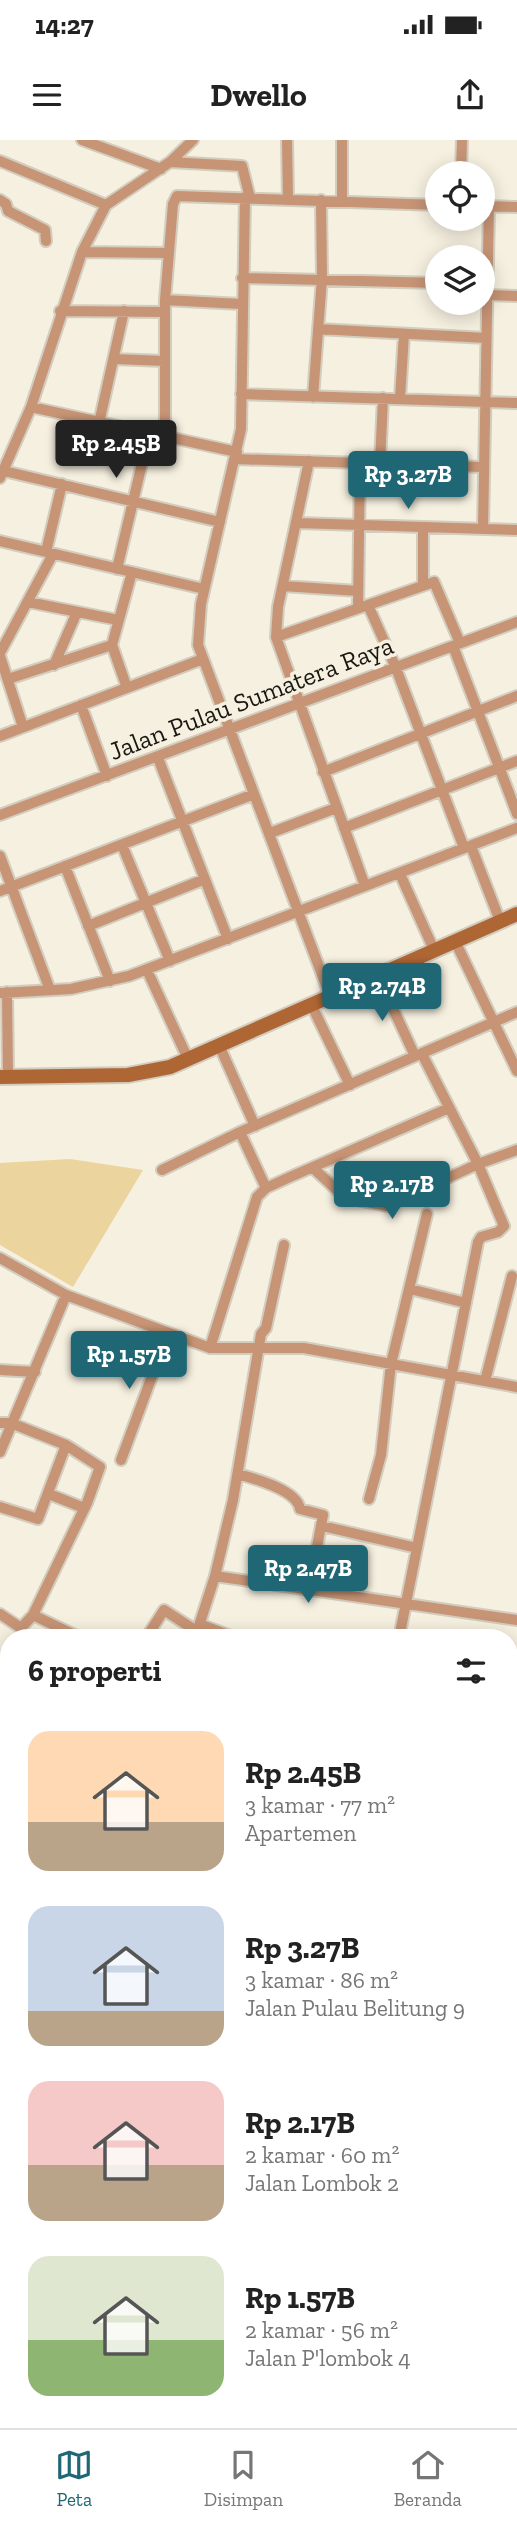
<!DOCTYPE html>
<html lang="id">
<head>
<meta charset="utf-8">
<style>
  :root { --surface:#fff; --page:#f2f2f2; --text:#222; --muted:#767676; --line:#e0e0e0; --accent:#1f6774 }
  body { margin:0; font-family:"Zilla Slab",serif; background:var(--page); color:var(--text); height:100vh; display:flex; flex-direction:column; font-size:26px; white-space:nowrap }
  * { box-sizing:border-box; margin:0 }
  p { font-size:23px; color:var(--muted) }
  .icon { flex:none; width:38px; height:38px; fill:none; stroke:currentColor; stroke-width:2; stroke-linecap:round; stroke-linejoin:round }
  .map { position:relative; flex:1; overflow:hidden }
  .side { position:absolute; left:0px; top:1489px; width:518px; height:800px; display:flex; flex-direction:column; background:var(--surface); border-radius:28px 28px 0 0; box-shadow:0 4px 18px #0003 }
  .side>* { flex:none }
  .buttons { position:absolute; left:425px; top:21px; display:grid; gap:14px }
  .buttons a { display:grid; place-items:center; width:70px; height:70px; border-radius:50%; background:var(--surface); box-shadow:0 4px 18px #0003; font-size:35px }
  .price { position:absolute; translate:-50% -60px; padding:0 16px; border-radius:7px; background:var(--accent); color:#fff; font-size:23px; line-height:46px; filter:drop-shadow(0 2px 4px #0008) }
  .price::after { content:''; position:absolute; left:50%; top:42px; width:21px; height:16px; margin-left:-10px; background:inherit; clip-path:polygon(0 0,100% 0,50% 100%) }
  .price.selected { background:#222; color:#fff }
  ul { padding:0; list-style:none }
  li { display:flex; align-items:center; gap:21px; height:175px; padding:0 28px }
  li span { display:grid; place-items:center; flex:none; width:196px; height:140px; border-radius:21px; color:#555 }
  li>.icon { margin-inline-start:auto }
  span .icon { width:84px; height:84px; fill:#fffc; stroke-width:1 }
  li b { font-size:30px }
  h2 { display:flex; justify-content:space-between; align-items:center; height:84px; padding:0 28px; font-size:30px }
  .status { display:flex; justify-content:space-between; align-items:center; height:49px; padding:0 35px; background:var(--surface); direction:ltr }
  .status svg { height:19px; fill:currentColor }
  header { display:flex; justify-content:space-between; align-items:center; height:91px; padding:0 28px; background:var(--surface); font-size:32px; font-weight:800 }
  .tab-bar { display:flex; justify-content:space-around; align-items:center; height:98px; border-top:2px solid var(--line); background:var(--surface); font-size:19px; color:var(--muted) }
  .tab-bar a { display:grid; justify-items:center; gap:4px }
  .tab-bar .selected { color:var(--accent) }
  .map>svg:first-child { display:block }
  .green { fill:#ebd49e }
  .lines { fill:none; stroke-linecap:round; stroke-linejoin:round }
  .street-casing { stroke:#d3cdbf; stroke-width:14 }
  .secondary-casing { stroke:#d3cdbf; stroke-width:18 }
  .street { stroke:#c79475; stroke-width:10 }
  .secondary { stroke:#af6635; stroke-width:14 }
  .labels { text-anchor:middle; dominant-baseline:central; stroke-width:7; stroke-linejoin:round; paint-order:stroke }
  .street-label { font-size:26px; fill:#191712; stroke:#f6f0e0 }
</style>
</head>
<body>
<div class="status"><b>14:27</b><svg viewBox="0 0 49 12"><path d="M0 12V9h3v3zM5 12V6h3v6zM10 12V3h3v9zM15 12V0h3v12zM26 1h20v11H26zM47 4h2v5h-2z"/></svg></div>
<header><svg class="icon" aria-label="menu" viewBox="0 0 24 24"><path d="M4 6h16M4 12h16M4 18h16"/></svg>Dwello<svg class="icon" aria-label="share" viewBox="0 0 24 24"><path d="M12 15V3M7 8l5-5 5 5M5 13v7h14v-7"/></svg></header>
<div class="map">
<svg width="517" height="2288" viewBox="0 0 517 2288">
  <rect width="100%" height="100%" fill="#f6f0e0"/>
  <!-- green -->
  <path class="green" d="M70,1019L143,1030L73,1147L0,1105V1023Z"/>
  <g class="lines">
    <defs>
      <path id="street" d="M82,0L161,29
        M287,0L288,59
        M342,0V61
        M0,21L106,65
        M170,22L242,26L250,58
        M461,33L462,0
        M245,57L241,289L201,464L198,505L330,856
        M0,60L6,64L8,71L45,90L46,101
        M485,66L517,67
        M82,112L168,113
        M242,138L438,143
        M488,155L517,156
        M165,160L241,164
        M60,171L165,172
        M318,189L486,198
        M114,219L165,221
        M241,254L517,263
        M313,257L322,138L321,60
        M400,258L404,194
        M31,267L237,312
        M99,283L124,171
        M165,297V160L173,64L177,56L438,65
        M235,319L482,327
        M309,321L278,467L276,497L365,746
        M380,323L383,258
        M4,331L220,382
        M0,338L31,267L82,112L106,65L170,22L193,0
        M298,383L517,390
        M423,387V445
        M483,389L489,66
        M0,401L204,449
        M46,412L62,344
        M117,429L149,294
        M283,446L358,451
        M28,462L118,480
        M368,465L396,528L464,708
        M358,468L360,323
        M276,497L434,442L460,503
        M453,506L517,674
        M0,513L53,414
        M0,516L23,587
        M54,525L77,472
        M8,539L112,505
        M127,548L112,505L132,432
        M81,565L107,636
        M0,596L203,519
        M158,618L228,799
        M323,632L517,556
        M0,675L517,482
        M344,688L517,621
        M270,693L336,668
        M122,705L170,821
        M471,706L500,781
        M0,716L50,850
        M65,726L110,841
        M400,734L434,810
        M0,751L254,654
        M88,786L205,739
        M455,801L517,931
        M147,830L188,919
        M378,836L415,916
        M7,852L8,937
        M0,853L71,849L129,836L517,688
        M311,864L350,945
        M219,905L255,986
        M240,992L266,1048
        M313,1028L338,1051L352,1059L387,1066L478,1024L517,1010
        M162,1030L240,992L517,872
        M0,1118L66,1155L210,1208H304L517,1247
        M410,1149L466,1163
        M210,1208L257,1057L266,1048L290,1037L449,968
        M0,1230L35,1232
        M485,1241L512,1136
        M0,1283H11L66,1305L100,1327L87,1363L33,1475L21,1488L0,1474
        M0,1312L66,1155
        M121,1320L168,1193
        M238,1334C256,1339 297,1350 300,1369L323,1375L309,1449
        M49,1354L84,1368
        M369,1359L381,1315L391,1224L427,1074
        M0,1367L38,1379L66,1305
        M322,1386L417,1408
        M215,1436L517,1480
        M33,1475L81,1498
        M202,1485L236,1498
        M146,1498L164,1470L198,1492
        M195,1498L215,1436L233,1360L261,1194L266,1188L284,1105
        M399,1498L478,1102L481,1097L498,1092L504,1086L478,1024L422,914
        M0,1563L9,1565
        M509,1579L517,1581
        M509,1683L517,1667
        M509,1756L517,1743
        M509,1777L517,1782
        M0,1796L9,1798
        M509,1878L517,1867
        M509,1960L517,1965
        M0,1964L9,1966
        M509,2010L517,1997
        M509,2063L517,2065
        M509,2208L517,2210
        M0,2213L9,2205
        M310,2280L324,2288
        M448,2280L465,2287
        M125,2288L129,2280
        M228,2288L232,2280"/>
      <path id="secondary" d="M0,937L128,935L170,927L517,774"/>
    </defs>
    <!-- street casing -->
    <use href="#street" class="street-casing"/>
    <!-- secondary casing -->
    <use href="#secondary" class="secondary-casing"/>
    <!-- street -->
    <use href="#street" class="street"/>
    <!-- secondary -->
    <use href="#secondary" class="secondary"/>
  </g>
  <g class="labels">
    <!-- street labels -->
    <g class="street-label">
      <text transform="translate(251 558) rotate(-21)">Jalan Pulau Sumatera Raya</text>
    </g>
  </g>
</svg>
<div class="buttons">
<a><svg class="icon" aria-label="locate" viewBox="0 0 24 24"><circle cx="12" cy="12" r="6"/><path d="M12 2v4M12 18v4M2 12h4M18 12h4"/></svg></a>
<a><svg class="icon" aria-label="layers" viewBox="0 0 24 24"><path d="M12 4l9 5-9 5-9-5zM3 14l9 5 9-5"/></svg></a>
</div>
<b class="price selected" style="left:116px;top:340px">Rp 2.45B</b>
<b class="price" style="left:408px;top:371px">Rp 3.27B</b>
<b class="price" style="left:382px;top:883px">Rp 2.74B</b>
<b class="price" style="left:392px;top:1081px">Rp 2.17B</b>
<b class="price" style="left:129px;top:1251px">Rp 1.57B</b>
<b class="price" style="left:308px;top:1465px">Rp 2.47B</b>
<section class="side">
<h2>6 properti<svg class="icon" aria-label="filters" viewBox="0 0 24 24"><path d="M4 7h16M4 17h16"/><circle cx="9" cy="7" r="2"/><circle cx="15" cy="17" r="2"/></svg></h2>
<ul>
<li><span style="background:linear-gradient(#ffd9b3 65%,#b9a48a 0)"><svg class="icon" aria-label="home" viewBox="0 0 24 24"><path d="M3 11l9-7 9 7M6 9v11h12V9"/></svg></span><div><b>Rp 2.45B</b><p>3 kamar · 77 m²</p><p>Apartemen</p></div></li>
<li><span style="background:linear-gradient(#c9d6e8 75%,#b9a48a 0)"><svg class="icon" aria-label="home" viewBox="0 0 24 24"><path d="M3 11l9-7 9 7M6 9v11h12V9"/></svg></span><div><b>Rp 3.27B</b><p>3 kamar · 86 m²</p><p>Jalan Pulau Belitung 9</p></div></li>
<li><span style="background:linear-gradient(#f6c9c9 60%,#b9a48a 0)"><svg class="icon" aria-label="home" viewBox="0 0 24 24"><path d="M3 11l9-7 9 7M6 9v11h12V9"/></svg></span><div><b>Rp 2.17B</b><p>2 kamar · 60 m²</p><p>Jalan Lombok 2</p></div></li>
<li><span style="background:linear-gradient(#dfe7d0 60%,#8fb573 0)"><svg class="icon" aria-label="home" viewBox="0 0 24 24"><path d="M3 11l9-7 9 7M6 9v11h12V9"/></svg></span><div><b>Rp 1.57B</b><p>2 kamar · 56 m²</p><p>Jalan P'lombok 4</p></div></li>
</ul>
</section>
</div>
<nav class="tab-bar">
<a class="selected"><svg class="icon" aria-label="map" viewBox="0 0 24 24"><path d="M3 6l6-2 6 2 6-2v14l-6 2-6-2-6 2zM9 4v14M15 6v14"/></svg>Peta</a>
<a><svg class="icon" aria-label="saved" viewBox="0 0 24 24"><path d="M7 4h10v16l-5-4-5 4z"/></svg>Disimpan</a>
<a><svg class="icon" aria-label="home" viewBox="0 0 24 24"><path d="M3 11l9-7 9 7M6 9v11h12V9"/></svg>Beranda</a>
</nav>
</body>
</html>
